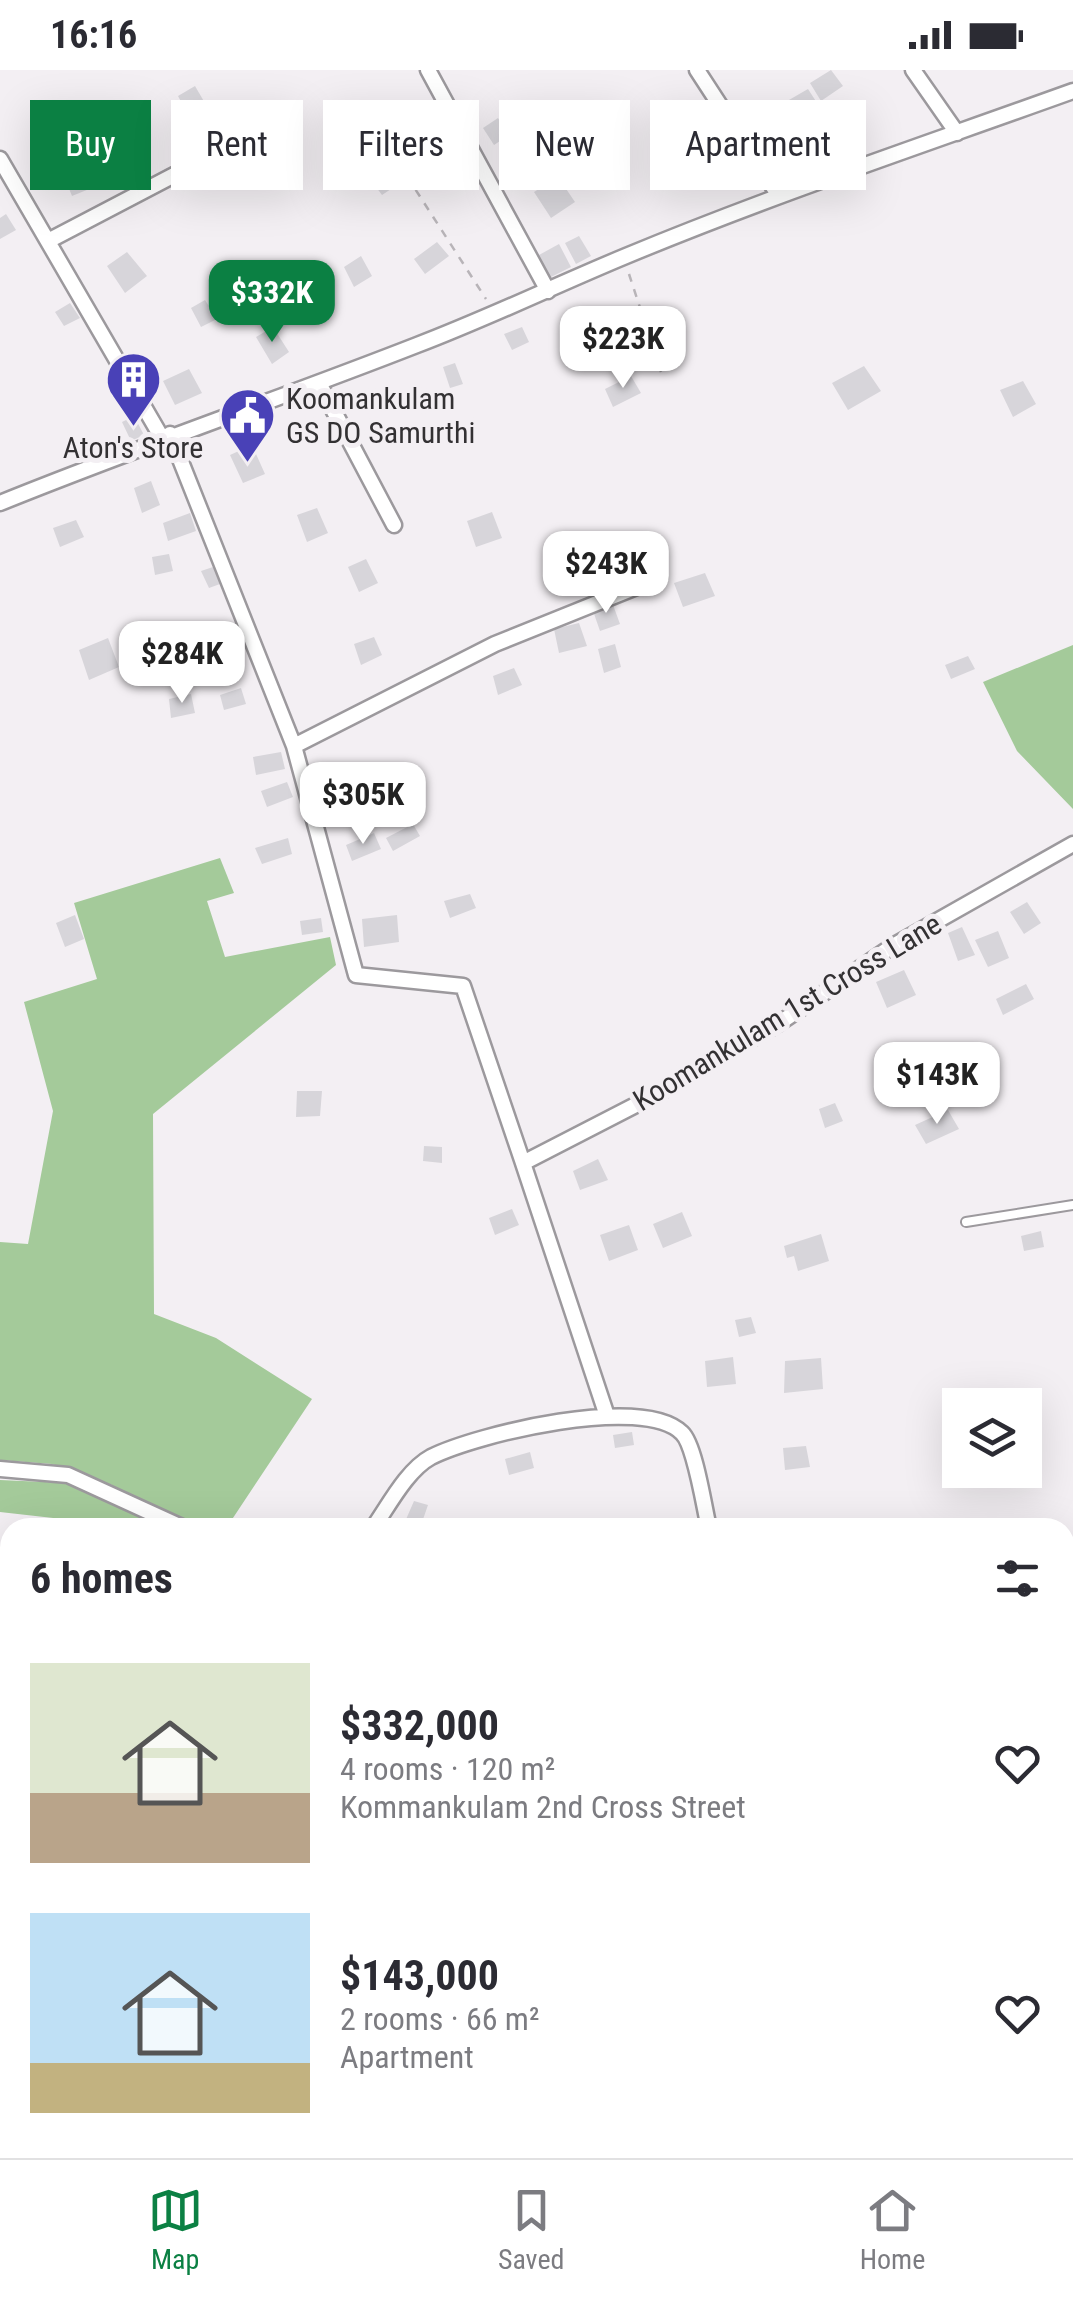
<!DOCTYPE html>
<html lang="en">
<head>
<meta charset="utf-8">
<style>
  :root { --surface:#fff; --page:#f7f7f7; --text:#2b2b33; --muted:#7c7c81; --line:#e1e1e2; --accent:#0b8043 }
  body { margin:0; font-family:"Roboto Condensed",sans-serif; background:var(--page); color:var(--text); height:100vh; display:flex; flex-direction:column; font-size:38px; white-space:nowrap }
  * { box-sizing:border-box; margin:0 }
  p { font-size:32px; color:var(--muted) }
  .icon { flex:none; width:55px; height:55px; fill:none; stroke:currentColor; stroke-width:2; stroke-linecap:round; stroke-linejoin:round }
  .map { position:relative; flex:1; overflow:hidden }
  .side { position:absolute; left:0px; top:1448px; width:1075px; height:642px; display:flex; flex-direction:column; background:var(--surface); border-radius:30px 30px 0 0; box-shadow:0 10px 40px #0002 }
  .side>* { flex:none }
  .hud { position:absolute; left:30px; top:30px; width:1015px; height:90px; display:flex; gap:20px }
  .tools { position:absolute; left:942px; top:1318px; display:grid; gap:20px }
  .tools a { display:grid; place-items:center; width:100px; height:100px; border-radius:0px; background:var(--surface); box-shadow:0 10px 40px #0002; font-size:50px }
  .price { position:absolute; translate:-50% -85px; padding:0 22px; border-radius:20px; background:#fff; color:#222; font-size:32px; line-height:65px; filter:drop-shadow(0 2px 5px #0008) }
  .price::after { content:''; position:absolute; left:50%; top:60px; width:30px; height:22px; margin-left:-15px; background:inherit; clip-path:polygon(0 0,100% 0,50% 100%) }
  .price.on { background:var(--accent); color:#fff }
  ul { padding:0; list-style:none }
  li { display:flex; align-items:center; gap:30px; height:250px; padding:0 30px }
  li span { display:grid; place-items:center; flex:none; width:280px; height:200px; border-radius:0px; color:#555 }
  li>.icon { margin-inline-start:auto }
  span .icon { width:120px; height:120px; fill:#fffc; stroke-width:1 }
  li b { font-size:42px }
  h2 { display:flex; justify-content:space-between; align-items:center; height:120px; padding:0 30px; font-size:42px }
  .pill { padding:0 35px; border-radius:0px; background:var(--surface); box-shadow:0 10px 40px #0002; font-size:35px; line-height:90px }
  .pill.on { background:var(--accent); color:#fff }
  .status { display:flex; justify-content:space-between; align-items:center; height:70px; padding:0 50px; background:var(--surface); direction:ltr }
  .status svg { height:28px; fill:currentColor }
  .dock { display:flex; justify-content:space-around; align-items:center; height:140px; border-top:2px solid var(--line); background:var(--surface); font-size:28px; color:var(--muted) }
  .dock a { display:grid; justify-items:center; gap:5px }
  .dock .on { color:var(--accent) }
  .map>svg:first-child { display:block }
  .green { fill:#a4ca9a }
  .water { fill:#48cddd }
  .building { fill:#d7d5da }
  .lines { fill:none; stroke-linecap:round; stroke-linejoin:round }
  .lane-casing { stroke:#9c999d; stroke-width:12 }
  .street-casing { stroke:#9c999d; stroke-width:19 }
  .path { stroke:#b8b4b8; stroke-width:2.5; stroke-dasharray:8 8; stroke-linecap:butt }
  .lane { stroke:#fff; stroke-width:8 }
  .street { stroke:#fff; stroke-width:14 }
  .labels { text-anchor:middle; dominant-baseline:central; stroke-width:10; stroke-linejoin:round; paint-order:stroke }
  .poi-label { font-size:30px; fill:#333133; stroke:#f3eff3; text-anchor:start }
  .street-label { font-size:30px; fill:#333133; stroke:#f3eff3 }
</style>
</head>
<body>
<div class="status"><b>16:16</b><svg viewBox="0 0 49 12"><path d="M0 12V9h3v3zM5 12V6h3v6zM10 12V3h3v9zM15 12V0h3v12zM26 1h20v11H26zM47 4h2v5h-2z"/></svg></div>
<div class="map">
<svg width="1073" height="2088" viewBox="0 0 1073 2088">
  <rect width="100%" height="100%" fill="#f3eff3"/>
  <!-- green -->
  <path class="green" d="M1073,575V739L1017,681L983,612Z
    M220,788L234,823L207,831L225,887L330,867L336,895L153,1044L154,1244L216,1268L312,1329L227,1457H133L0,1442V1410L112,1415L52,1394L0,1390V1172L28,1174L53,1041L24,932L97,909L74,833Z"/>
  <!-- water -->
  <path class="water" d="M0,1702L10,1704V2080H1065V2046L1073,2047V2088H0Z"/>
  <!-- building -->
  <path class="building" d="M831,0L843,16L821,31L810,13Z
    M195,16L209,40L191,51L178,26Z
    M808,19L819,36L793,52L782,34Z
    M432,34L442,50L417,64L407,46Z
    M498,48L509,65L494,75L483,58Z
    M450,56L465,87L445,97L442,92L423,101L410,76Z
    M90,95L99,115L72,126L64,106Z
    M387,97L400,113L382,125L370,109Z
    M558,107L575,132L551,148L534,122Z
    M6,144L16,160L0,169V148Z
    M579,166L591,186L576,194L565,173Z
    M437,172L449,186L425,204L414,189Z
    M559,174L571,197L549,208L539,185Z
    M127,182L147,206L125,223L107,196Z
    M361,186L372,206L354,217L344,197Z
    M313,202L323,217L296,233L287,217Z
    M205,230L217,249L201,257L191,238Z
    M70,233L80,248L64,256L55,242Z
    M273,257L289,282L272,294L256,267Z
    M522,257L529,272L512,280L504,264Z
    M455,293L463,314L450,318L443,297Z
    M864,296L881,321L848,340L832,313Z
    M189,299L202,323L175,335L163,311Z
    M631,306L641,323L613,337L605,319Z
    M1023,311L1036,334L1013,347L1000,320Z
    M134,346L144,365L131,371L122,352Z
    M245,352L256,370L239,377L229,359Z
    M252,375L265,404L243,413L230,385Z
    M151,411L160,435L142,443L134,418Z
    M317,438L328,463L307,472L297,445Z
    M492,442L502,468L476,477L467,451Z
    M190,443L196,461L168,471L163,453Z
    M76,450L84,467L60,477L53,458Z
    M169,484L173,501L155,505L152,487Z
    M366,489L378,513L359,522L348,497Z
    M213,497L220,514L209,518L201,501Z
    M705,503L715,526L683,537L674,513Z
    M612,532L620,554L600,561L592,538Z
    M579,553L587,576L559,583L554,559Z
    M239,564L243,575L233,580L235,585L228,589L222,571Z
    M374,567L382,585L361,595L354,574Z
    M108,568L119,597L89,610L79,580Z
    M615,574L621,597L604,603L598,579Z
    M968,586L975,599L951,609L945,595Z
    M514,598L522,615L498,625L493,606Z
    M241,618L246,634L224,640L220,625Z
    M191,624L195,643L171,648L169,629Z
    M281,682L285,699L256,705L253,687Z
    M287,712L293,727L267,737L261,721Z
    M413,754L420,766L393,781L386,768Z
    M374,763L381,779L352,791L346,775Z
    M288,768L292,784L262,794L255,778Z
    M470,824L476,838L450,848L444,831Z
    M1027,832L1041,853L1024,864L1010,842Z
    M75,845L84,869L65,877L56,853Z
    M397,845L399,872L364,877L362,849Z
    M321,848L323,862L302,865L300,851Z
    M962,857L975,885L958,891L948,863Z
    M998,861L1009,888L988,897L975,870Z
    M904,900L916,925L887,938L876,912Z
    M1026,914L1034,929L1003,945L996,929Z
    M297,1021H322L320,1046L296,1047Z
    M835,1033L843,1051L825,1058L819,1039Z
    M948,1040L959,1059L926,1074L915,1055Z
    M424,1076L442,1077V1093L423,1091Z
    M598,1089L608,1110L580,1120L573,1101Z
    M512,1139L519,1155L495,1165L489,1148Z
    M682,1142L692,1166L663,1178L653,1154Z
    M629,1155L638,1180L609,1191L600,1165Z
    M1041,1161L1044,1177L1024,1181L1021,1166Z
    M821,1164L829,1191L798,1201L794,1186L787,1188L784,1176Z
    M751,1247L756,1263L739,1267L735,1250Z
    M733,1287L736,1314L707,1317L705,1291Z
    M821,1288L823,1319L784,1323L785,1291Z
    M632,1362L634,1375L615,1378L613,1365Z
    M806,1376L810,1397L785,1400L783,1378Z
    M530,1382L534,1398L509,1405L505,1389Z
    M414,1431L428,1435L420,1458L404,1454Z"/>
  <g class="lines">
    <defs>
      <path id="lane" d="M966,1152L1073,1135"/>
      <path id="street" d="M428,0L548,221
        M697,0L779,126
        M913,0L957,63
        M0,89L162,368
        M48,171L178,103
        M319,313L394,455
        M170,364L294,676L356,905L463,916L523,1093L657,1024L781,952L891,877L1073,774
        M0,433C138,377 279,329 417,275C488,248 556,215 626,186C773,125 923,75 1073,21
        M294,676L495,574L659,508
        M523,1093L606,1343
        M0,1399L68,1405L184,1458
        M373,1458C389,1435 407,1400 431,1387C477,1364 643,1324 682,1363C695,1375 704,1437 709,1458
        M1065,1585L1073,1587"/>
    </defs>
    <!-- lane casing -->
    <use href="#lane" class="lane-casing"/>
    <!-- street casing -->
    <use href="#street" class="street-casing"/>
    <!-- path -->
    <path class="path" d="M381,66L486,229
      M629,204L661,302"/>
    <!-- lane -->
    <use href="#lane" class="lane"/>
    <!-- street -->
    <use href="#street" class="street"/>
  </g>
  <!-- icons -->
  <defs>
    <symbol id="building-pin" viewBox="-11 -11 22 30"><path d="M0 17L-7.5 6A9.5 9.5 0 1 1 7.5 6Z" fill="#4941b7" stroke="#f3eff3"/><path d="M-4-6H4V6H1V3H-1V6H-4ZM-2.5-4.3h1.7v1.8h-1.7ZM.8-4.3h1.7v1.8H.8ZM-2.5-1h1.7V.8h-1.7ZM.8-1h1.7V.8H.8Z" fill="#fff"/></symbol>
    <symbol id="civic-pin" viewBox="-11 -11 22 30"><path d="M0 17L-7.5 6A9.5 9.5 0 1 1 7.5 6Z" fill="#4941b7" stroke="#f3eff3"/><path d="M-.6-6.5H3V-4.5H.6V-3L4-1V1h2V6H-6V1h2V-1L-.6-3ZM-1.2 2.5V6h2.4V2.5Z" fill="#fff"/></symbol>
  </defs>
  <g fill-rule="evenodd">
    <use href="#building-pin" x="102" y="278" width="63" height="86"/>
    <use href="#civic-pin" x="216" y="314" width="63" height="86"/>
  </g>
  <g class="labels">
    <!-- poi labels -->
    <g class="poi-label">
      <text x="286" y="328">Koomankulam<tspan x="286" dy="34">GS DO Samurthi</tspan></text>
      <text x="133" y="377" text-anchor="middle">Aton's Store</text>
    </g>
    <!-- street labels -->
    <g class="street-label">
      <text transform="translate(787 942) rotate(-31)">Koomankulam 1st Cross Lane</text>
    </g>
  </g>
</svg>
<div class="tools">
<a><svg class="icon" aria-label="layers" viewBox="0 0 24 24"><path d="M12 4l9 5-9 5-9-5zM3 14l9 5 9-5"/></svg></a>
</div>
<b class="price on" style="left:272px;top:275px">$332K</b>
<b class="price" style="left:623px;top:321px">$223K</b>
<b class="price" style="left:606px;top:546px">$243K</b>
<b class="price" style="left:182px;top:636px">$284K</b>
<b class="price" style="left:363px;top:777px">$305K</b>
<b class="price" style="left:937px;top:1057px">$143K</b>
<div class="hud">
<a class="pill on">Buy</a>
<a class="pill">Rent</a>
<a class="pill">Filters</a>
<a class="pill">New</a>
<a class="pill">Apartment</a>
</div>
<section class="side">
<h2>6 homes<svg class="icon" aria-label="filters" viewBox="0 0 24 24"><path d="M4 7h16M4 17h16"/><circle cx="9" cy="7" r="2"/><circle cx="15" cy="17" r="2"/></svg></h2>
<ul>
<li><span style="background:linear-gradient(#dfe7d0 65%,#b9a48a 0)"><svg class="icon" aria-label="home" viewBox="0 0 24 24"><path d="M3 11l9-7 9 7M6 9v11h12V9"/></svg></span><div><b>$332,000</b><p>4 rooms · 120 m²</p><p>Kommankulam 2nd Cross Street</p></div><svg class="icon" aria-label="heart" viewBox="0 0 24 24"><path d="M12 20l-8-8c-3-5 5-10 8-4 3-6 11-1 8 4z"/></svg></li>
<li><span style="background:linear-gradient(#bfe0f5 75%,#c2b280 0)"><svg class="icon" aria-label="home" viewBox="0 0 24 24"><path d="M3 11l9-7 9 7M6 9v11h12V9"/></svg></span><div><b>$143,000</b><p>2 rooms · 66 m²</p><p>Apartment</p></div><svg class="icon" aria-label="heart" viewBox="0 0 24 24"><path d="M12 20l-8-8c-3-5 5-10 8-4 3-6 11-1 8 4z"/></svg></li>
</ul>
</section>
</div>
<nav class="dock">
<a class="on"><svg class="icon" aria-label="map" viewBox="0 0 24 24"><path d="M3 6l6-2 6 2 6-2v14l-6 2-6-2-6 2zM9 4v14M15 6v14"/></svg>Map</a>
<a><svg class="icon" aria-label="saved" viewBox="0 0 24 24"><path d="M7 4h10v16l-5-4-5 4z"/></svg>Saved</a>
<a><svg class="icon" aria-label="home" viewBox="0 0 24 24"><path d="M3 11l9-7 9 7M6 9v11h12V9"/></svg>Home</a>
</nav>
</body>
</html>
